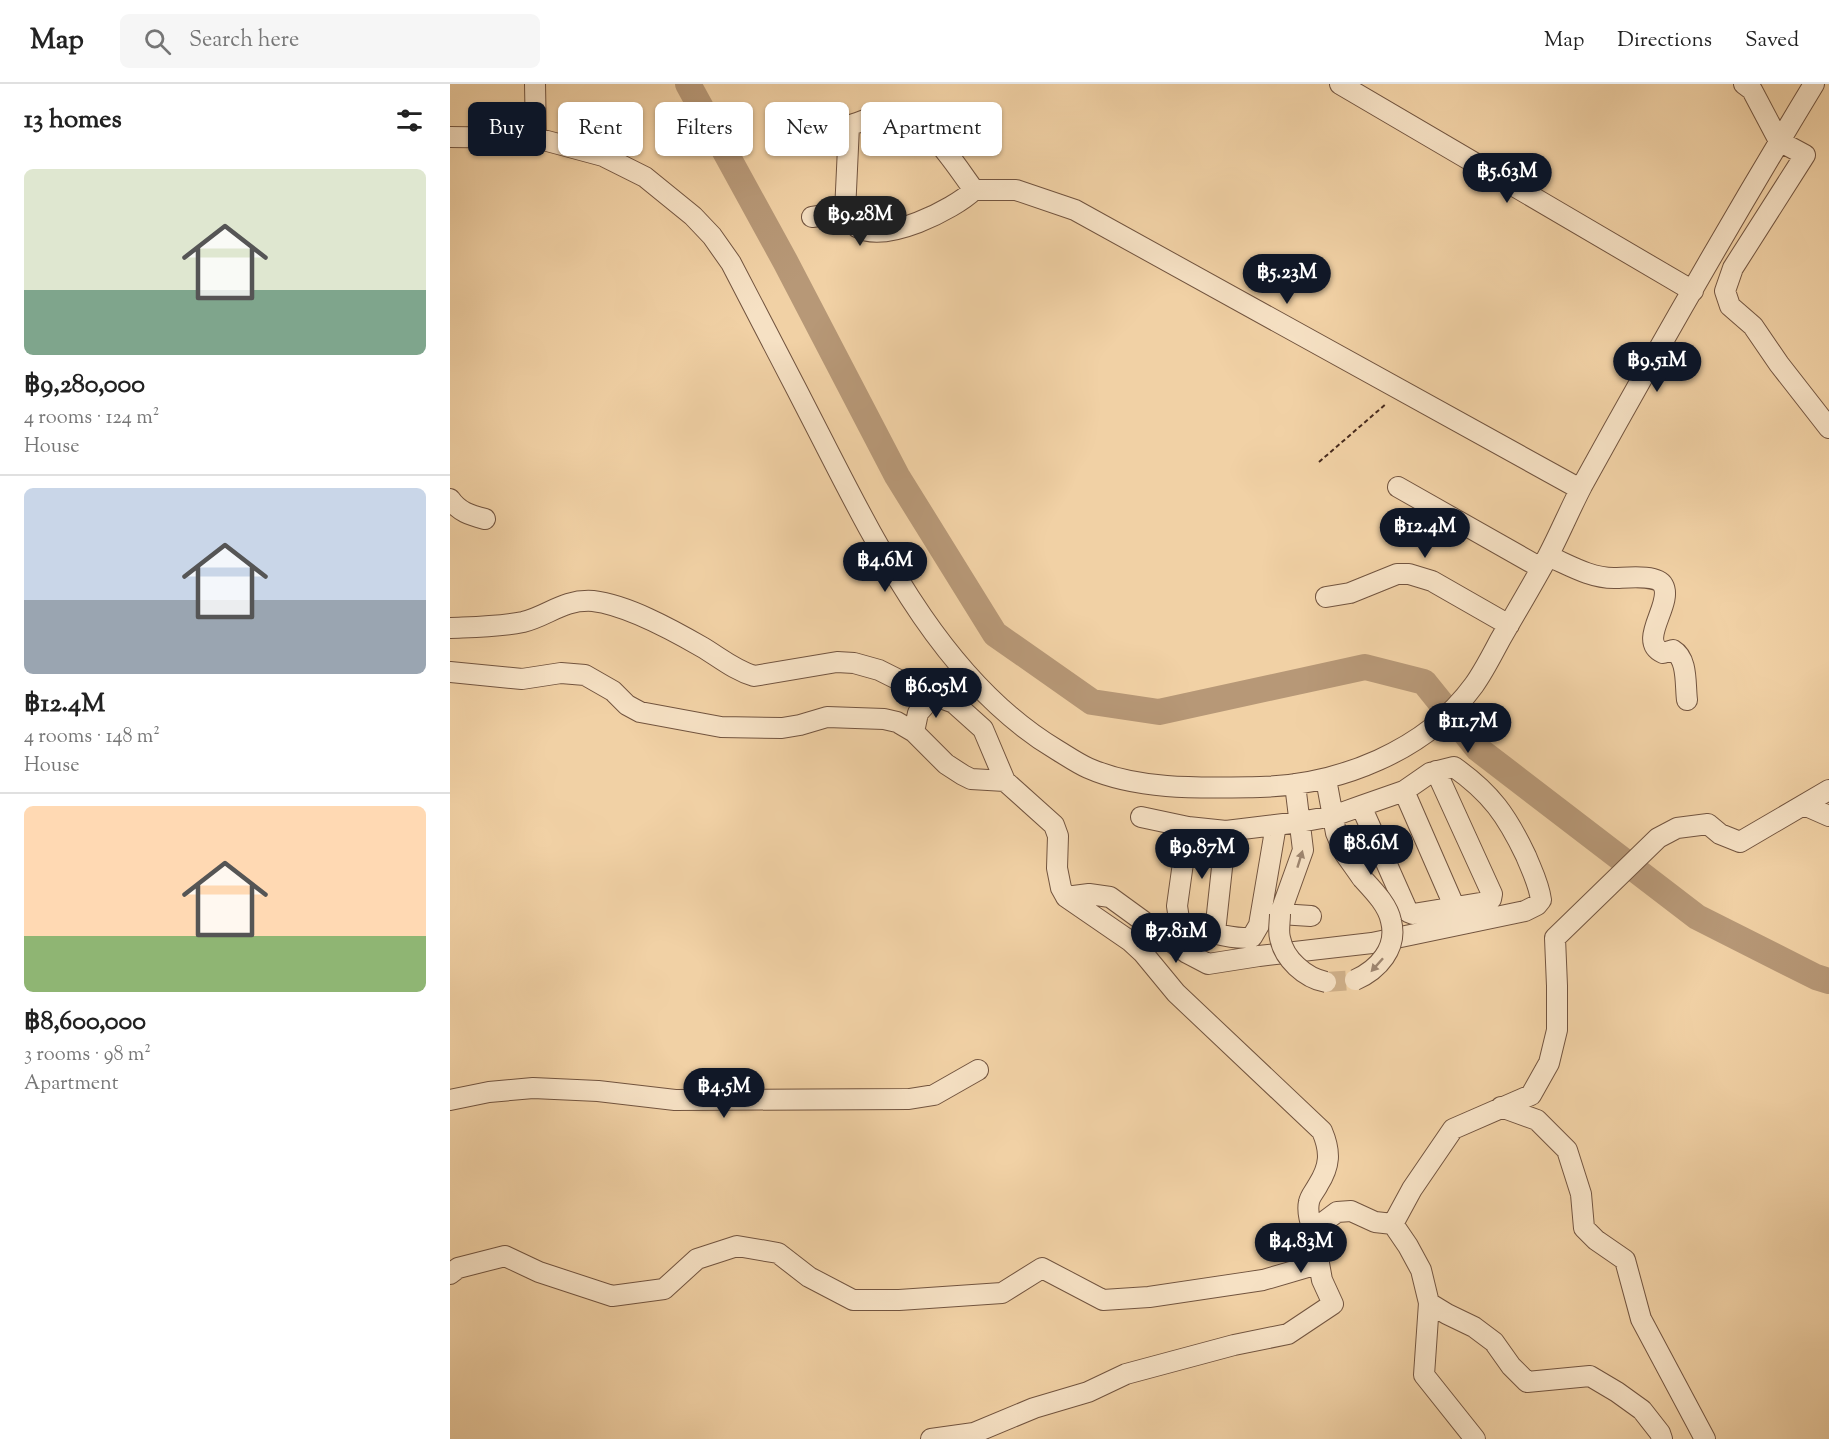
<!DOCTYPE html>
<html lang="en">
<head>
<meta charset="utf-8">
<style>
  :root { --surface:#fff; --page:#f6f6f6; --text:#222; --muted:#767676; --line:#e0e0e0; --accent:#111827 }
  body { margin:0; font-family:"Sorts Mill Goudy",serif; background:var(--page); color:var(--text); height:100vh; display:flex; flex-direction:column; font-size:22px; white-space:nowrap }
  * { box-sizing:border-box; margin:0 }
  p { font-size:20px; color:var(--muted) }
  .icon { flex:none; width:33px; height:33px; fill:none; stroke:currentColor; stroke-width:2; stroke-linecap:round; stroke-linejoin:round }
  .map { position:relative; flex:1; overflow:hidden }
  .details { display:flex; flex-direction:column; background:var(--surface); width:450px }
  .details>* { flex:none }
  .guide { position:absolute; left:18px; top:18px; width:570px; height:54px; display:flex; gap:12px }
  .price { position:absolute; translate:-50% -51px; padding:0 14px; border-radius:21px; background:var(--accent); color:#fff; font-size:20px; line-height:39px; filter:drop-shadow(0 2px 3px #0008) }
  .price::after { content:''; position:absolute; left:50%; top:36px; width:18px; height:14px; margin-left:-9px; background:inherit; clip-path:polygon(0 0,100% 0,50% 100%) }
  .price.active { background:#222; color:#fff }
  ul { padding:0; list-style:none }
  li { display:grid; align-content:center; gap:12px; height:318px; padding:0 24px }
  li+li { border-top:2px solid var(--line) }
  li span { display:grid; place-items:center; height:186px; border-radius:9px; color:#555 }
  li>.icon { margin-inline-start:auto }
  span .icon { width:108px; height:108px; fill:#fffc; stroke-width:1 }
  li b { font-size:26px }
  h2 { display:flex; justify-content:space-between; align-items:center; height:72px; padding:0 24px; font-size:26px }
  .pill { padding:0 21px; border-radius:9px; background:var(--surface); box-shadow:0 2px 4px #0004; font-size:21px; line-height:54px }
  .pill.active { background:var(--accent); color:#fff }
  header { display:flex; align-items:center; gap:36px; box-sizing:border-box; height:84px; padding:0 30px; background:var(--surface); border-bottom:2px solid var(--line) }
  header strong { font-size:28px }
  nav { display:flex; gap:33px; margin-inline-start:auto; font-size:21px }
  .search { width:420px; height:54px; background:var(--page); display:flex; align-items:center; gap:15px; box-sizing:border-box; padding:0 21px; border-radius:9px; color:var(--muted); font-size:22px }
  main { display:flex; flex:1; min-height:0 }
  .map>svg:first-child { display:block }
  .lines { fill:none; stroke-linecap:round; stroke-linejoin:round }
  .river { stroke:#b79877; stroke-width:26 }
  .minor-tunnel { stroke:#cfb08a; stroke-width:20; stroke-dasharray:20 10; stroke-linecap:butt }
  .minor-casing { stroke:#72543f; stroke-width:22 }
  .path { stroke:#472a1d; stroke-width:2; stroke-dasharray:4.5 3; stroke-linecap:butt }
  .minor { stroke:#f6e1c4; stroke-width:20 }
  .minor-bridge-casing { stroke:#72543f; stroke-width:22; stroke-linecap:butt }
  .minor-bridge { stroke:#f6e1c4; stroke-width:20 }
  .oneway { fill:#9e8670 }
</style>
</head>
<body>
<header>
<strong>Map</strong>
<div class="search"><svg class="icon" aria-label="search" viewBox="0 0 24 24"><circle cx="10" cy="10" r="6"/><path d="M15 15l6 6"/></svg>Search here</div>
<nav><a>Map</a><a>Directions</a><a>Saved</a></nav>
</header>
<main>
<section class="details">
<h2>13 homes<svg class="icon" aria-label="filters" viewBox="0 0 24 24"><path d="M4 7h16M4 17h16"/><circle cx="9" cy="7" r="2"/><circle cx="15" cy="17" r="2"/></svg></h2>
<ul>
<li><span style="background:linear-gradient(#dfe7d0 65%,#7fa58c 0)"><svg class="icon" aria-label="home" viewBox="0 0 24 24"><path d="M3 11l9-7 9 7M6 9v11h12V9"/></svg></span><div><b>฿9,280,000</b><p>4 rooms · 124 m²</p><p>House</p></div></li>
<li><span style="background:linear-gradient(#c9d6e8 60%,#9aa5b1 0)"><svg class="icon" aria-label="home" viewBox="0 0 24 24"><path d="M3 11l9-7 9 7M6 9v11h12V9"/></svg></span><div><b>฿12.4M</b><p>4 rooms · 148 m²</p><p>House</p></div></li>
<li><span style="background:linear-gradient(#ffd9b3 70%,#8fb573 0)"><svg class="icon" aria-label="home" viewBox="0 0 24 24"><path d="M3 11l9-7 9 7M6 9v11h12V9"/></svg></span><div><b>฿8,600,000</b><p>3 rooms · 98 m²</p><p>Apartment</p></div></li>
</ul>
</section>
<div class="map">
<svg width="1379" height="1355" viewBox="0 0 1379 1355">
  <rect width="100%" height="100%" fill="#f1d1a5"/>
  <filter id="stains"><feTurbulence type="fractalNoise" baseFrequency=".00333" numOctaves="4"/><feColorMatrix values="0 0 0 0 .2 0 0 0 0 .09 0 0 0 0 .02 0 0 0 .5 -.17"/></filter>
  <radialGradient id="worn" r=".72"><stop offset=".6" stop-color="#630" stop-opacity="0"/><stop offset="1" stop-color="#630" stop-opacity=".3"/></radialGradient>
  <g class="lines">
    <!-- river -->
    <path class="river" d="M238,0L335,177L447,392L545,550L642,618L709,628L915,583L974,598L1028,665L1247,833L1366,893L1379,897"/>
    <!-- minor-tunnel -->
    <path class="minor-tunnel" d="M876,898L905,896"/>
    <defs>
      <path id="minor" d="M85,0L86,54
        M890,0L1243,207
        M1294,0L1302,6L1329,57L1355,71L1283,184L1275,207L1280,222L1303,242L1329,280L1379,344
        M399,42L395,128C398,133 401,139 407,143C435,160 503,126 524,106H566L625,126L1130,405
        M355,45C369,45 383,45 397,42C410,39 423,31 437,30C473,25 505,81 524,106
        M0,53L86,54L153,72L195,93L243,132L262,152L281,179C310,235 340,292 369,349C428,464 493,598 607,666C617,672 627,679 638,684C690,707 754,704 810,703C889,701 976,667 1024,601C1034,587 1042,571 1050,556C1066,528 1083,500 1098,472C1110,449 1120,425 1132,402C1207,266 1284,132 1364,0
        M362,133L395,128
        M948,403L1091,484
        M0,415C9,428 20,431 35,435
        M1098,472C1119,481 1140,494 1164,494C1175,494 1207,490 1213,501C1224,520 1186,557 1213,569L1223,566C1238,575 1235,600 1237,616
        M876,513L900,509L947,490H959L982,497L1059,541
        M0,544C24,543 49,543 73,538C98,532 113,515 143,517C177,521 221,545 252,563C269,573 284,586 304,592L387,578L404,579L429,586L469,606L504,619L533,645L555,697L604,741L608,752L607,784L611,804L616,813L680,857L693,869L726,909L872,1047C881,1068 880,1082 868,1101C865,1107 860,1112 859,1118C857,1127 860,1138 863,1146L887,1128L901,1127L925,1138L943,1140L958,1162L971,1186L979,1219L997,1230L1024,1243L1044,1258L1061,1282L1077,1298L1140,1292L1167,1308L1192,1326L1210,1349L1212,1355
        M0,588L72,595L111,589L135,591L163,607L177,621L190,628L271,643L332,644L350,641L377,633L434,635L447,638L464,648L496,680L513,691L521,695L555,697
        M464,648L468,629L484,611
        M876,695L886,749L895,770L912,794
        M845,700L853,766L830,830L861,832
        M954,707L1005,824
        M1354,721L1379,732
        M911,722L958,828L963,830L1036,818L1041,815L1042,810L986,687
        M738,743L727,822L729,835C740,845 787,857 802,853L809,841L826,741
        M616,813L639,810L660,813L737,869L758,880L809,872L922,859L1075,827L1087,821L1091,816C1089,800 1082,787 1076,772C1057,732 1041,709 1004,683L980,689L954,707L911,722L883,732L850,738L776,747L738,743L691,733
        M765,848L776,747
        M0,1016L39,1008L83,1004L148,1007L225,1016L459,1015L484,1011L528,986
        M1051,1023L1087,1036L1117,1066L1131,1110L1134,1144L1146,1156L1175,1176L1191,1235L1255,1355
        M943,1140L962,1105L1003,1045L1081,1011L1099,979L1107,946V902L1105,854L1208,754L1227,744L1258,740L1270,750L1290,758L1379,706
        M0,1190L8,1184L55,1172L89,1188L162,1212L214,1205L247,1175L287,1162L328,1169L359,1193L403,1216H449L552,1209L592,1184L653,1216L699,1213L813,1196L868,1180
        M979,1219L974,1291L1025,1355
        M481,1355L524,1349L584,1324L638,1308L676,1290L784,1261L838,1250L883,1220L872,1196L863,1146"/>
    </defs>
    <!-- minor casing -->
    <use href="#minor" class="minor-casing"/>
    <!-- path -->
    <path class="path" d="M869,378L937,319"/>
    <!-- minor -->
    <use href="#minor" class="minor"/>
    <defs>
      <path id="minor-bridge" d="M830,830C830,838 828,847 830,854C834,875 855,894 876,898
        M905,896C928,886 948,864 941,837C938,821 923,806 912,794"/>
    </defs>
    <!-- minor-bridge casing -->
    <use href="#minor-bridge" class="minor-bridge-casing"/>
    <!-- minor-bridge -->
    <use href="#minor-bridge" class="minor-bridge"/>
  </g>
  <!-- one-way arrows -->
  <defs><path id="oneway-solid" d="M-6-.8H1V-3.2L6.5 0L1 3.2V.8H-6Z" transform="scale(1.5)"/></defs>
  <g class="oneway">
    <use href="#oneway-solid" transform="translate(850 775) rotate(-73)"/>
    <use href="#oneway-solid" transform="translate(927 881) rotate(132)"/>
  </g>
  <rect width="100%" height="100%" filter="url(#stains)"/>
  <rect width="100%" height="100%" fill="url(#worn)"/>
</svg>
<b class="price" style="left:1057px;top:120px">฿5.63M</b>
<b class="price active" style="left:410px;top:163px">฿9.28M</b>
<b class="price" style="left:837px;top:221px">฿5.23M</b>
<b class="price" style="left:1207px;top:309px">฿9.51M</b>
<b class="price" style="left:975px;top:475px">฿12.4M</b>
<b class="price" style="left:435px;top:509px">฿4.6M</b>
<b class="price" style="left:486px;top:635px">฿6.05M</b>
<b class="price" style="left:1018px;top:670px">฿11.7M</b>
<b class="price" style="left:921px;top:792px">฿8.6M</b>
<b class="price" style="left:752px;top:796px">฿9.87M</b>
<b class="price" style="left:726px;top:880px">฿7.81M</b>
<b class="price" style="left:274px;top:1035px">฿4.5M</b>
<b class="price" style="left:851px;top:1190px">฿4.83M</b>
<div class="guide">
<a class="pill active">Buy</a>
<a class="pill">Rent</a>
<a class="pill">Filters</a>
<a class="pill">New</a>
<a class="pill">Apartment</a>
</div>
</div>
</main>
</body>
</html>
